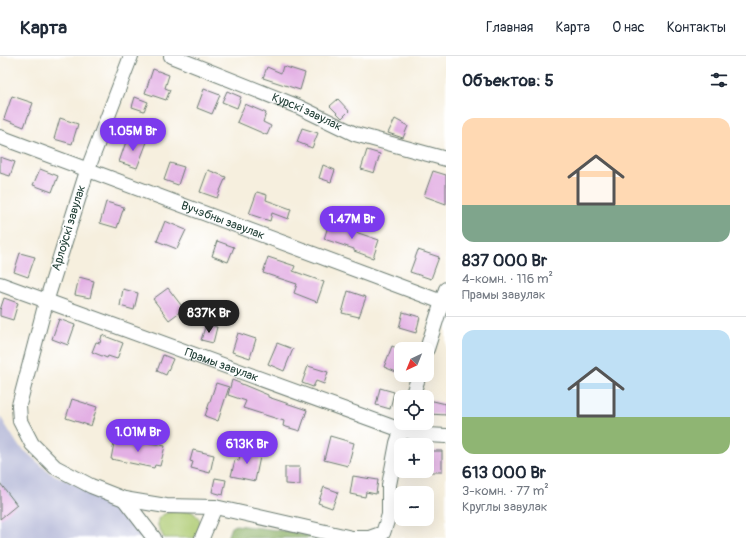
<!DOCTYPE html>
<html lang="ru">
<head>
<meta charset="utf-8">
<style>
  :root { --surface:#fff; --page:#f2f2f3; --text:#1f2937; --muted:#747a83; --line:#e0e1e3; --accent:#7c3aed }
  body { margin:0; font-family:Pangolin,sans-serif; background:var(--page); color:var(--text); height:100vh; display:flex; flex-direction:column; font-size:15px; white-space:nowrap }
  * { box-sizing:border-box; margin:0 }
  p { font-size:13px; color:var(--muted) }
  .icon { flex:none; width:22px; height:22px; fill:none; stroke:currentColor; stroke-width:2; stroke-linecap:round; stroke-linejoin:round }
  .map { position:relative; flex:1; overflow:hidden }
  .drawer { display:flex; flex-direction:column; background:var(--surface); width:300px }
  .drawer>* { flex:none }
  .needle { width:26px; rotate:223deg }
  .fabs { position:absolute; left:394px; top:286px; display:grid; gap:8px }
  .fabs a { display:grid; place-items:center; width:40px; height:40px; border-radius:8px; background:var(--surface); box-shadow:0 4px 16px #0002; font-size:20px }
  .price { position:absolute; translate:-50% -34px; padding:0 9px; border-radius:14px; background:var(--accent); color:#fff; font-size:13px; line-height:26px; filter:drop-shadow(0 1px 2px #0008) }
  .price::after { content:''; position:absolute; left:50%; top:24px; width:12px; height:9px; margin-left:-6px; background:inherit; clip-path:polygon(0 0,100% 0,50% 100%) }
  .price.active { background:#222; color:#fff }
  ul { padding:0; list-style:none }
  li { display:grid; align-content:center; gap:8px; height:212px; padding:0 16px }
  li+li { border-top:1px solid var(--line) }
  li span { display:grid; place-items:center; height:124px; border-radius:12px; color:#555 }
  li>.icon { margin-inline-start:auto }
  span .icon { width:72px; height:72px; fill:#fffc; stroke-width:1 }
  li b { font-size:17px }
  h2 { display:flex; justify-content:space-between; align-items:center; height:48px; padding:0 16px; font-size:17px }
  header { display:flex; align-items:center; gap:24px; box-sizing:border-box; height:56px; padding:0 20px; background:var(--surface); border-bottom:1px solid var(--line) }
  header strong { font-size:19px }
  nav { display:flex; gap:22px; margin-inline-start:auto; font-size:14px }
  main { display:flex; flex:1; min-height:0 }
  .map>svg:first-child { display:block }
  .industrial { fill:#bfc2dd }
  .green { fill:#aecb72; stroke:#668453 }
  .forest { fill:#8aaf64; stroke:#54764c }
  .building { fill:#e3b0e4 }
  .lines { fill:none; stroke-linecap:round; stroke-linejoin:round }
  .street-casing { stroke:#6a7b70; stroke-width:16 }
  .street { stroke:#fff; stroke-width:14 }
  .labels { text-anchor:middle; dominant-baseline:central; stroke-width:3; stroke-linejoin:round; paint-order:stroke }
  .street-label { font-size:12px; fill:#1f3d34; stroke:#fff }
</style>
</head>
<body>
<header>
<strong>Карта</strong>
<nav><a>Главная</a><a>Карта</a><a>О нас</a><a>Контакты</a></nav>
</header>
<main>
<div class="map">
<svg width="446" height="482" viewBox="0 0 446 482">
  <rect width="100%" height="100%" fill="#fff"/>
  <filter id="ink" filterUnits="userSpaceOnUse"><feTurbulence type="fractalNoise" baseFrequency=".025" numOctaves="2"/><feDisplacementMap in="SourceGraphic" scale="8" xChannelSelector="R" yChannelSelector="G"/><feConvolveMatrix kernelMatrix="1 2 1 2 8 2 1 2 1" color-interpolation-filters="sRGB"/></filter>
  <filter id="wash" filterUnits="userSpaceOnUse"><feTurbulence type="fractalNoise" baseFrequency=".012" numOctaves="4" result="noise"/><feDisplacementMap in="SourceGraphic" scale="16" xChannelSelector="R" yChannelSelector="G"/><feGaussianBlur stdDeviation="0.9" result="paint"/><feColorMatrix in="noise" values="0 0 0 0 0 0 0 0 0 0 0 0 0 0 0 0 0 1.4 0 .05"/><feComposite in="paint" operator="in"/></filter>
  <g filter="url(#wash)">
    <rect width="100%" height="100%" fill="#f6efde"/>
    <!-- industrial -->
    <path class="industrial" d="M0,360L18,389L50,417L112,444L125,455L145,482H0Z"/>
    <!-- green -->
    <path class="green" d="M191,455C204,464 201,469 197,482H164L158,470V463C167,453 179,455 191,455Z"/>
    <!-- forest -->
    <path class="forest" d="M236,469L294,476L319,482H227L231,471Z"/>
    <g id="blocks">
      <!-- building -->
      <path class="building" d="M283,10L305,17L300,34L263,22L267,11L281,17Z
        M153,13L169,19L165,32L170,34L166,44L145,37Z
        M204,33L220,39L212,58L197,52Z
        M227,35L241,41L237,52L222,46Z
        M12,40L33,47L24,71L4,63Z
        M135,41L148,46L144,55L132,51Z
        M338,43L349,55L342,62L330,50Z
        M245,48L266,57L263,66L271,70L267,79L237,66Z
        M60,62L78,68L72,88L54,83Z
        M395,63L408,70L403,82L388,77Z
        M302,72L318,77L312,92L297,86Z
        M128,80L147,86L137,112L119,106Z
        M367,94L380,98L374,117L361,113Z
        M0,101L15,106L10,120L0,117Z
        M170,107L184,111L178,129L164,124Z
        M323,109L335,114L331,126L319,122Z
        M40,113L58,120L52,136L33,129Z
        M208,114L226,121L217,142L200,136Z
        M433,115L446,119V148L424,140Z
        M257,136L267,139L266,144L291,153L288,163L272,157L270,165L249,158Z
        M106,146L124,151L117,172L100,167Z
        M165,165L186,174L177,193L157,185Z
        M329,167L379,184L373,202L354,195V193L324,183Z
        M217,185L234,191L228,206L212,200Z
        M418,194L439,201L431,223L410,216Z
        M20,197L35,201L28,221L14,216Z
        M268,201L295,210L293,215L324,226L317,246L294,237L297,228L263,217Z
        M79,221L94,225L90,242L75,239Z
        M168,232L184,253L169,264L153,243Z
        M123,233L138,237L134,254L120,250Z
        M348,235L366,241L359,261L342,257Z
        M4,242L18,247L13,264L0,260V254Z
        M403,256L420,261L416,277L399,272Z
        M59,263L75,269L68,289L52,283Z
        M206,268L217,271L213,287L201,284Z
        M238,277L256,283L250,302L232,296Z
        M102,279L123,287L117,303L108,300L107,302L92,296L96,286L100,287Z
        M277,287L293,293L284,315L268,308Z
        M392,290L401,294V318L384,311Z
        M163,299L173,303L166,319L157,315Z
        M308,310L328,316L324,328L316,325L313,331L302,327Z
        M232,324L268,339V341L307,354L300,375L283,370L284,365L243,352L246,345L228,339Z
        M216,327L229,331L218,365L205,360Z
        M380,332L394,336L390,353L376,349Z
        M72,343L97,351L91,370L66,362Z
        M429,344L446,348V359L429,358Z
        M330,380L354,387L348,410L324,404Z
        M115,382L145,388V386L165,390L160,410L155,409L154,412L111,403Z
        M241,392L261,396L255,425L231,420L235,404L239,405Z
        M193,394L214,399L210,417L191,412L193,406L190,405Z
        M427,395H442V416H427Z
        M285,411H300V429L285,428Z
        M353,420L378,424L376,438L366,436L365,441L350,438Z
        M215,422L226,424L223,439L212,436Z
        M0,427L17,449L0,463Z
        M324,431L338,436L332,452L318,447Z"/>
    </g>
  </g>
  <g filter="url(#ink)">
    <use href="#blocks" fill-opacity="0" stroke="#6a7b70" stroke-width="1"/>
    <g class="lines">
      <defs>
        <g id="street">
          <path d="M131,0L87,115L46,246L19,349L20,365L32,388L55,411L91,430L124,443L166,450L215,451L352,482H369L383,477L389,459V429L397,387L404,367"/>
          <path id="s1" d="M171,0L299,51L355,78L446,103"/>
          <path id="s2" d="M0,81L442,246L446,247"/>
          <path id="s3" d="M0,228L401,374L428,379L446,380"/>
          <path d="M427,293L446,233"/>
          <path d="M412,341L419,319"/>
          <path d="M124,443L154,482"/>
          <path d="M202,482L215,451"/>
        </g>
      </defs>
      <!-- street casing -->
      <use href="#street" class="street-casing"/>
      <!-- street -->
      <use href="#street" class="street"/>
    </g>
  </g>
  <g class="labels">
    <!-- street labels -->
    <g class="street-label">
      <text stroke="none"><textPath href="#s1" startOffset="147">Курскі завулак</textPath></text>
      <text stroke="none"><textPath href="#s2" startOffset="238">Вучэбны завулак</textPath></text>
      <text transform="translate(69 172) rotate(-73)">Арлоўскі завулак</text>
      <text stroke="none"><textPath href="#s3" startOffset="236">Прамы завулак</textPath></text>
    </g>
  </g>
</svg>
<div class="fabs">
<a><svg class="needle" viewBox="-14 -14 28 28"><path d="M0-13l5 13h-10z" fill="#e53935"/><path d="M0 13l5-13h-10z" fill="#747a83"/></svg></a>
<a><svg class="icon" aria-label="locate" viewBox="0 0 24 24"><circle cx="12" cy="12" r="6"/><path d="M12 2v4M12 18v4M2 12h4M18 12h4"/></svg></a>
<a>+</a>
<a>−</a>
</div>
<b class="price" style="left:133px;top:96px">1.05M Br</b>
<b class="price" style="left:352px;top:184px">1.47M Br</b>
<b class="price active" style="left:209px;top:278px">837K Br</b>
<b class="price" style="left:138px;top:397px">1.01M Br</b>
<b class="price" style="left:247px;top:409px">613K Br</b>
</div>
<section class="drawer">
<h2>Объектов: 5<svg class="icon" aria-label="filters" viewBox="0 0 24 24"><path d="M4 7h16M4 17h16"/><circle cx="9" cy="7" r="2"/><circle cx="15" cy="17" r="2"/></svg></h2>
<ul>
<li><span style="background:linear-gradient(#ffd9b3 70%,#7fa58c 0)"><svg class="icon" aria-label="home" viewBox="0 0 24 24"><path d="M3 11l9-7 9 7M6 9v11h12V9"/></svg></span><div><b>837 000 Br</b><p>4-комн. · 116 m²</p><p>Прамы завулак</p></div></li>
<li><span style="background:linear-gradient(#bfe0f5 70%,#8fb573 0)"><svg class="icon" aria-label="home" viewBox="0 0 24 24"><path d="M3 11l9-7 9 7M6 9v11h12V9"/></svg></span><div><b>613 000 Br</b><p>3-комн. · 77 m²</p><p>Круглы завулак</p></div></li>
</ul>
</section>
</main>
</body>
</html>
